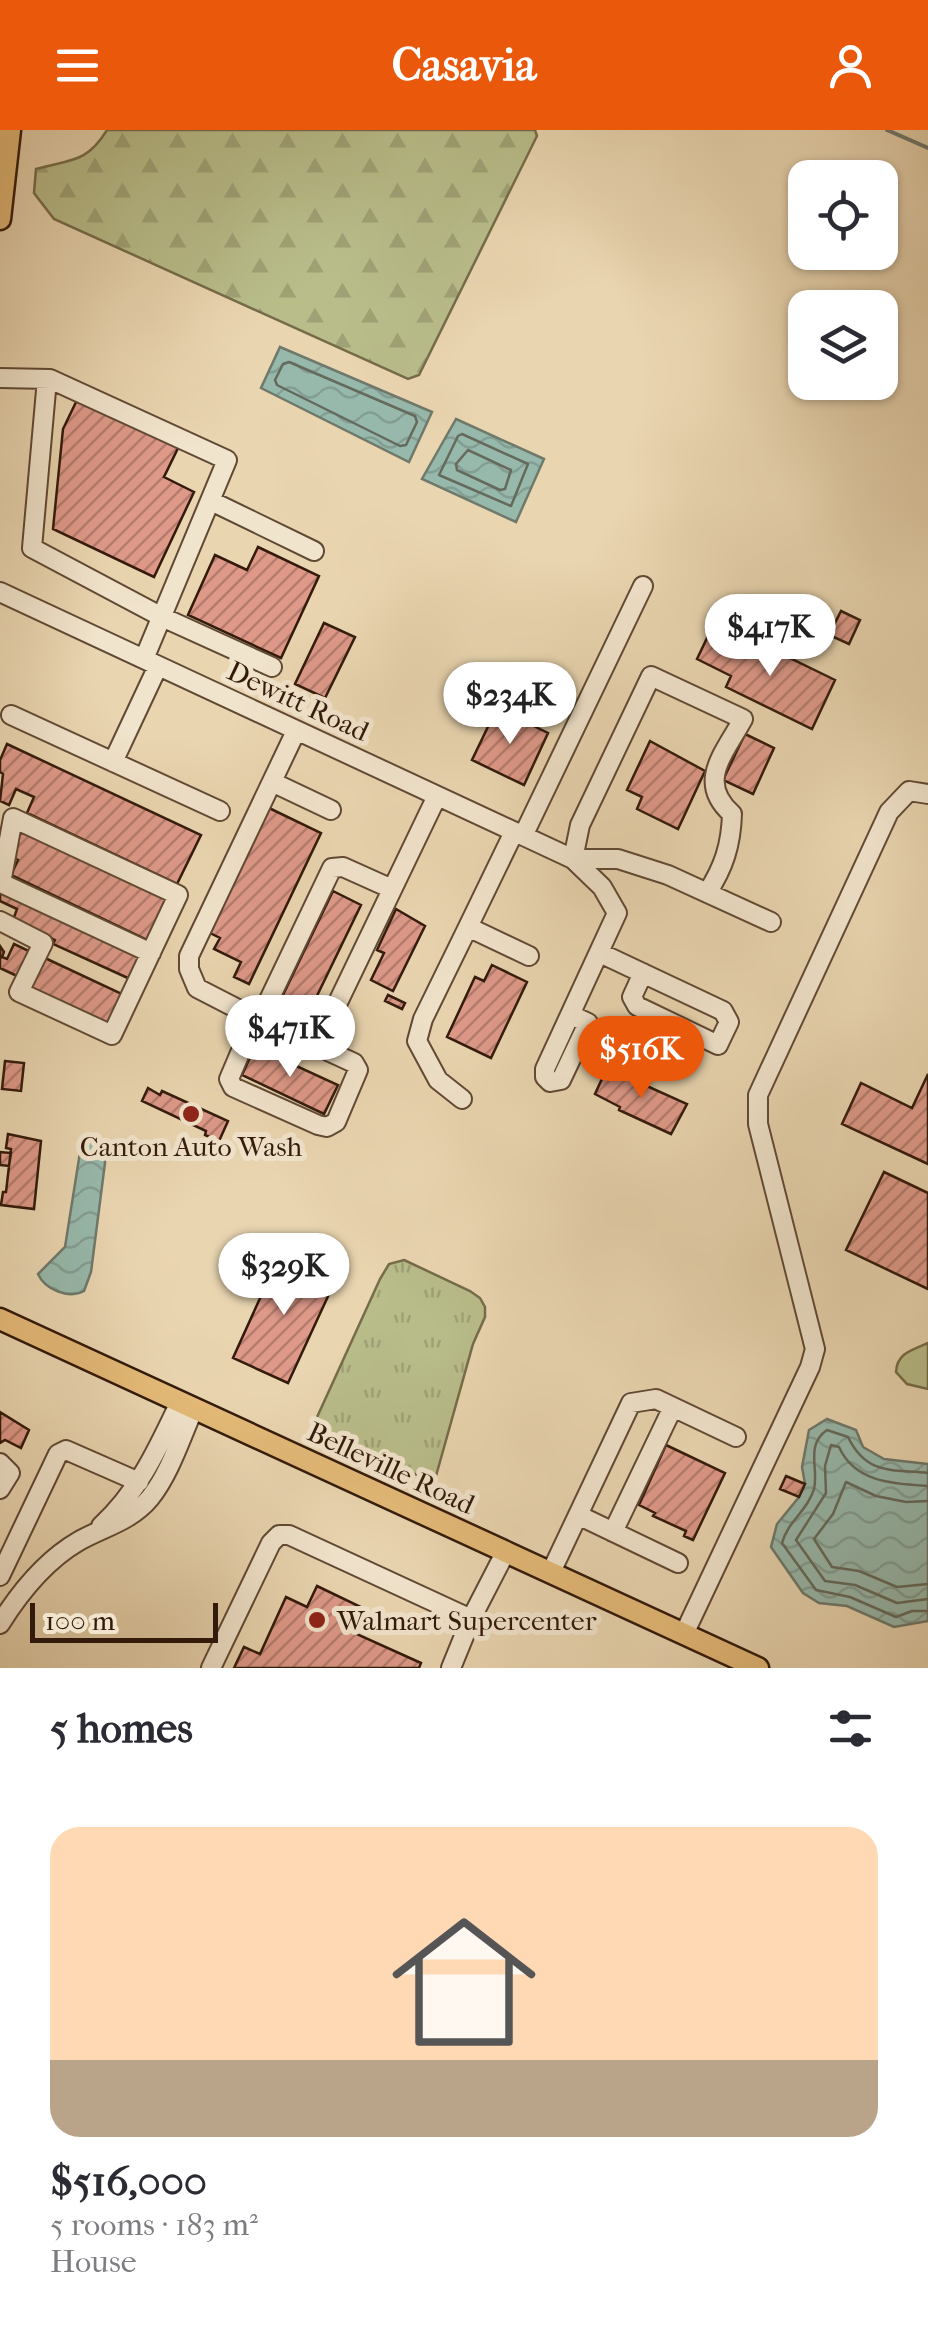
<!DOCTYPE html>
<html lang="en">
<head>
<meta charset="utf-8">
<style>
  :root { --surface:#fff; --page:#f2f2f3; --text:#2b2b33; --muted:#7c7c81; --accent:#ea580c }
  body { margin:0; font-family:"IM FELL French Canon",serif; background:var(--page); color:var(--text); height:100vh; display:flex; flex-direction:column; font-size:38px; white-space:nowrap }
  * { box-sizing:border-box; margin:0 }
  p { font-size:32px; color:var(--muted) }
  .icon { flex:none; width:55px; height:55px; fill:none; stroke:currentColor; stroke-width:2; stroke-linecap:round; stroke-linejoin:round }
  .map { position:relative; height:1538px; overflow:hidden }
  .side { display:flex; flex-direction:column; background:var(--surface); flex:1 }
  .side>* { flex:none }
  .controls { position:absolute; left:788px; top:30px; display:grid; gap:20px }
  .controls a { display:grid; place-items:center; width:110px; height:110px; border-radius:20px; background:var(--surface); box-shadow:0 2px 8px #0004; font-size:50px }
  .scale { position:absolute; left:30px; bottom:25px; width:188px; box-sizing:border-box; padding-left:10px; border:5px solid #331a0b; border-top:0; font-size:28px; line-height:35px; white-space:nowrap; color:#331a0b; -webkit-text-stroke:8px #f1e4cc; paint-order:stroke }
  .price { position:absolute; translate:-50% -85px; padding:0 22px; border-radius:35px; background:#fff; color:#222; font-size:32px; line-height:65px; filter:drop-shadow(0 2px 5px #0008) }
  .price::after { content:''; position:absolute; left:50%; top:60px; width:30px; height:22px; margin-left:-15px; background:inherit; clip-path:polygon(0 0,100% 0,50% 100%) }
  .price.current { background:var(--accent); color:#fff }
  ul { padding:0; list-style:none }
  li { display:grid; align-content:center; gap:20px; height:530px; padding:0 50px }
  li span { display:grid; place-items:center; height:310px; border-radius:30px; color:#555 }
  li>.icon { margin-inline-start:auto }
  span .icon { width:180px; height:180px; fill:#fffc; stroke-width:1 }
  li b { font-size:42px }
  h2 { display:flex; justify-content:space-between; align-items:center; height:120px; padding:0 50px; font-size:42px }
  header { display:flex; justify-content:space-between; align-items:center; height:130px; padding:0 50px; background:var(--accent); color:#fff; font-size:45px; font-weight:700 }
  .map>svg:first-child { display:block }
  .grass { fill:url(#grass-tufts); stroke:#766c4a; stroke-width:2.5 }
  .forest { fill:url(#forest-firs); stroke:#766c4a; stroke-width:2.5 }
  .water { fill:url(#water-waves); stroke:#6f796c; stroke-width:2.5 }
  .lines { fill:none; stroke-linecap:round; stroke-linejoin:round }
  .shore { stroke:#656a5c; stroke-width:2.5 }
  .stream { stroke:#6f796c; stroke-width:4 }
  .building { fill:url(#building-hatch); stroke:#331a0b; stroke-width:2.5 }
  .minor-casing { stroke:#604934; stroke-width:22 }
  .major-casing { stroke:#331a0b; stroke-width:25 }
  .minor { stroke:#f1e4cc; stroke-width:18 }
  .major { stroke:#e4ba78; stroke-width:20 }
  .poi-dot { fill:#8f2418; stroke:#f1e4cc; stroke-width:4 }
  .labels { text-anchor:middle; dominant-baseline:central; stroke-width:10; stroke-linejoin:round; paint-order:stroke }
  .street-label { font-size:28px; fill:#331a0b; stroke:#f1e4cc }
  .poi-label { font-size:28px; fill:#331a0b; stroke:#f1e4cc }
</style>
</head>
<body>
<header><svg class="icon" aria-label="menu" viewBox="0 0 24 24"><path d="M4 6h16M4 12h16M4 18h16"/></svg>Casavia<svg class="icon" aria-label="person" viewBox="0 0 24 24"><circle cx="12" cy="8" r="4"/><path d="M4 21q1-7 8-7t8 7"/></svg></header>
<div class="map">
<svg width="928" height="1538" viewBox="0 0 928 1538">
  <defs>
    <pattern id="grass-tufts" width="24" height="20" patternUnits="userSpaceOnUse" patternTransform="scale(2.5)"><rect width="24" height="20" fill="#b8bd8a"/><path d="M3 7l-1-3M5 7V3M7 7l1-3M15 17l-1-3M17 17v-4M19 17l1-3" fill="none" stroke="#9fa276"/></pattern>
    <pattern id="forest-firs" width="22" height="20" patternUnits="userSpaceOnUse" patternTransform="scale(2.5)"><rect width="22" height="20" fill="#b8bd8a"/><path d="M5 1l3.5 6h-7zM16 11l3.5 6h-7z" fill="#9fa276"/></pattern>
    <pattern id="water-waves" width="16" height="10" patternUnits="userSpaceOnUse" patternTransform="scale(2.5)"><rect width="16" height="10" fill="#97b9ac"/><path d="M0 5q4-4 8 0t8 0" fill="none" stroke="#839e93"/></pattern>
    <pattern id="building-hatch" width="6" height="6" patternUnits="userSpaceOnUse" patternTransform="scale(2.5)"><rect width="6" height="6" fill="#de9989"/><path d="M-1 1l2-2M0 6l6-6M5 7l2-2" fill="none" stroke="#b57c6e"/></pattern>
  </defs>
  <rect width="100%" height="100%" fill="#e9d5b0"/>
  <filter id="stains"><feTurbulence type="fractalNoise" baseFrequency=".002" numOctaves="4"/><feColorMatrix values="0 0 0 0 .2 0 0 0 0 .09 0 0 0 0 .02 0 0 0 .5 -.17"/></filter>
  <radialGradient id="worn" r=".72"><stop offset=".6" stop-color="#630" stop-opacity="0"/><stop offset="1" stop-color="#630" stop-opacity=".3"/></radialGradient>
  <!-- grass -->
  <path class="grass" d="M404,1130L470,1161L480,1168L485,1177V1187L473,1214L434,1353L313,1296L380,1149L389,1134Z
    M928,1213V1259L907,1254L896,1242C897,1223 912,1220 928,1213Z"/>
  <!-- forest -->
  <path class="forest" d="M107,0H535L537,6L419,245L408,249L54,89L34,63L36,39C70,29 86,34 107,0Z"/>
  <!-- water -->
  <path class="water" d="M280,217L432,282L409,332L261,258Z
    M456,289L544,329L516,392L422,349Z
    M93,1006L104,1016L105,1033L91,1142L84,1161C69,1169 45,1160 38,1144L65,1117L81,1016L88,1007Z
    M827,1289L856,1300L863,1317L884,1329L928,1334V1491L894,1497L847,1476L819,1473L803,1463L771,1417L777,1394L799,1367L805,1354L802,1337L809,1300Z"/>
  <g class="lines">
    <!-- shore -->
    <path class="shore" d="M289,232L415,286L417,292L406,315L400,316L277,255L275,250L283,234Z
      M462,304L528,334L511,376L439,345L458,306Z
      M468,320L511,340L505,359L500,360L457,340L456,334Z
      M928,1343C893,1339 867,1346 848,1307L827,1300C805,1315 819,1339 814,1359C808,1380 788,1391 782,1413L816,1460L850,1467L896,1487L912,1481H928
      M928,1356C895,1354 855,1353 839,1317L831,1315L825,1336L826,1363L796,1410L825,1451L855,1455L897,1473L928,1469
      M928,1371L906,1372L876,1366L846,1352L833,1384L814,1409L832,1437L859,1441L897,1457L928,1454"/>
    <!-- stream -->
    <path class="stream" d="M887,0L928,18"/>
  </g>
  <!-- building -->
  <path class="building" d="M78,268L179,316L164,347L194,362L154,447L53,399L63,299Z
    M258,417L319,446L281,528L188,485L215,425L247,440Z
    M841,481L860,490L849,514L829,505Z
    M324,493L355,507L325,568L295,554Z
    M709,504L744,520L749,508L835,550L812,599L726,557L731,546L697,529Z
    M497,578L548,603L524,655L472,630Z
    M745,604L774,618L753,664L723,650Z
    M650,611L705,641L678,699L637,679L642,667L627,660Z
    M7,614L201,705L177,754L27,683L34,667L16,659L9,675L0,671L3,644L0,642V630Z
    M269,678L321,703L249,854L234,847L241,832L214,819L220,808L210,803Z
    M21,699L169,769L149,811L11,745L18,730L12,727L18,714L14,712Z
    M0,761L141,826L130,849L53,814L55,810L13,790L17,779L0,771Z
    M333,761L361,775L311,878L283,865Z
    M396,779L425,796L393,861L371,850L384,823L377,820Z
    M14,814L29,821L17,846L0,838V816L4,822L2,827L7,829Z
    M45,828L122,864L108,894L31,858Z
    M492,835L527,852L491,928L447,907L475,847L484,851Z
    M388,865L405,873L402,879L385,871Z
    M255,917L338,955L324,984L242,945Z
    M5,931L24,933L21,961L2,959Z
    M607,938L687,974L671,1004L619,980L620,977L595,964Z
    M928,944V1034L842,994L861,953L912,978Z
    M148,958L160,965L162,961L228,991L219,1011L205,1005L206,1001L142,971Z
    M8,1004L41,1011L34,1079L1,1075L3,1062H6L11,1019L6,1018Z
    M0,1022L11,1023L9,1036L0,1035Z
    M884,1042L928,1063V1159L846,1120Z
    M280,1124L336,1149L288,1253L233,1228Z
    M0,1282L29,1300L21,1318L5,1310L0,1313Z
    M666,1315L725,1343L693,1410L684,1406L686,1401L653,1386L655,1383L639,1375Z
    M786,1346L805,1354L799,1367L780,1359Z
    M317,1456L363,1478L352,1502L421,1533L419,1538H234L244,1517L260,1524L286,1467L307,1477Z"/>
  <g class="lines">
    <defs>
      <path id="minor" d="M0,248L50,249L227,330L144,529
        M47,249L32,418L162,487L272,537
        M211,371L314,421
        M0,462L573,729L602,757L617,783L545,939V947L550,952L561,950L588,893L571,885
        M11,585L220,681
        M113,632L158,536
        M272,652L331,680
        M514,702L468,797L529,826
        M523,706L643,456
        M573,729L580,695L651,546L743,589C724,624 696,652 732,684C731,715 724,737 707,763
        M573,729H618L668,745L771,792
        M0,791L43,813L19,862L112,905L178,765L13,688L1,753L151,823
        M600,823L723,881L729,892L718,915L637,876L632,867L643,843
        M259,890L197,858L189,839V826L296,601
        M257,895L332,738L343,737L392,759
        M317,916L268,895H257L249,902L229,949L233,957L318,995L327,997L336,992L358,940L354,933L317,916L437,666
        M462,969L438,950L417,911L423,889L468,797
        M0,1333L10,1343L0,1359
        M578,1385L678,1433
        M101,1396C139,1361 158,1318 180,1272
        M613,1402L673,1277
        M551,1442L631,1273L656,1269L736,1307
        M0,1446L58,1324L66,1320L139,1352
        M0,1494C20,1462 46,1430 79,1411C104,1397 131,1391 150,1368C170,1343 181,1307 194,1278
        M684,1504L810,1237L815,1219L758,994V965L889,682L909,661L928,664
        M211,1538L271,1413L279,1405H289L471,1489
        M451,1538L471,1489L506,1421"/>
      <path id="major" d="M0,89L10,0
        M0,1189L758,1538"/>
    </defs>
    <!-- minor casing -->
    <use href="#minor" class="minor-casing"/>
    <!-- major casing -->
    <use href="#major" class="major-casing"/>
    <!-- minor -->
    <use href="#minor" class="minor"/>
    <!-- major -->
    <use href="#major" class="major"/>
  </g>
  <!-- markers -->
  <g class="poi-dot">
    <circle cx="191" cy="984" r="10"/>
    <circle cx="317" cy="1490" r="10"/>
  </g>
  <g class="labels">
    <!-- street labels -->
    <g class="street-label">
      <text transform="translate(298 571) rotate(25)">Dewitt Road</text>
      <text transform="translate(391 1338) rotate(25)">Belleville Road</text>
    </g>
    <!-- poi labels -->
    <g class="poi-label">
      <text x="191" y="1016">Canton Auto Wash</text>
      <text x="337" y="1490" text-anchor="start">Walmart Supercenter</text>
    </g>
  </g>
  <rect width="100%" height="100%" filter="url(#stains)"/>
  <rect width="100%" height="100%" fill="url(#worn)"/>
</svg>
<div class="controls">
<a><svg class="icon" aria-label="locate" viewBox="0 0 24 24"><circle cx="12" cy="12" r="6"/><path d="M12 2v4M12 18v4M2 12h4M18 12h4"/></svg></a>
<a><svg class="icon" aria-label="layers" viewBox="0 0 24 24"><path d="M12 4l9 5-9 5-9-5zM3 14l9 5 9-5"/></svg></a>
</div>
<div class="scale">100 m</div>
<b class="price" style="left:770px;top:549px">$417K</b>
<b class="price" style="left:510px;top:617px">$234K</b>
<b class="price" style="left:290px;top:950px">$471K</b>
<b class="price current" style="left:641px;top:971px">$516K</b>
<b class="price" style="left:284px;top:1188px">$329K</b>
</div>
<section class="side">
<h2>5 homes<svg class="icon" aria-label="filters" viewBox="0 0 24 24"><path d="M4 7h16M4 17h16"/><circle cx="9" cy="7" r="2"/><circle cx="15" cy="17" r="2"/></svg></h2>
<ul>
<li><span style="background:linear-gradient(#ffd9b3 75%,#b9a48a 0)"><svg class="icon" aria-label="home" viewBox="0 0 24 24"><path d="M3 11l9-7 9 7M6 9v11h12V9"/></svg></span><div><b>$516,000</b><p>5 rooms · 183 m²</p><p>House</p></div></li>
</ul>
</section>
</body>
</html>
